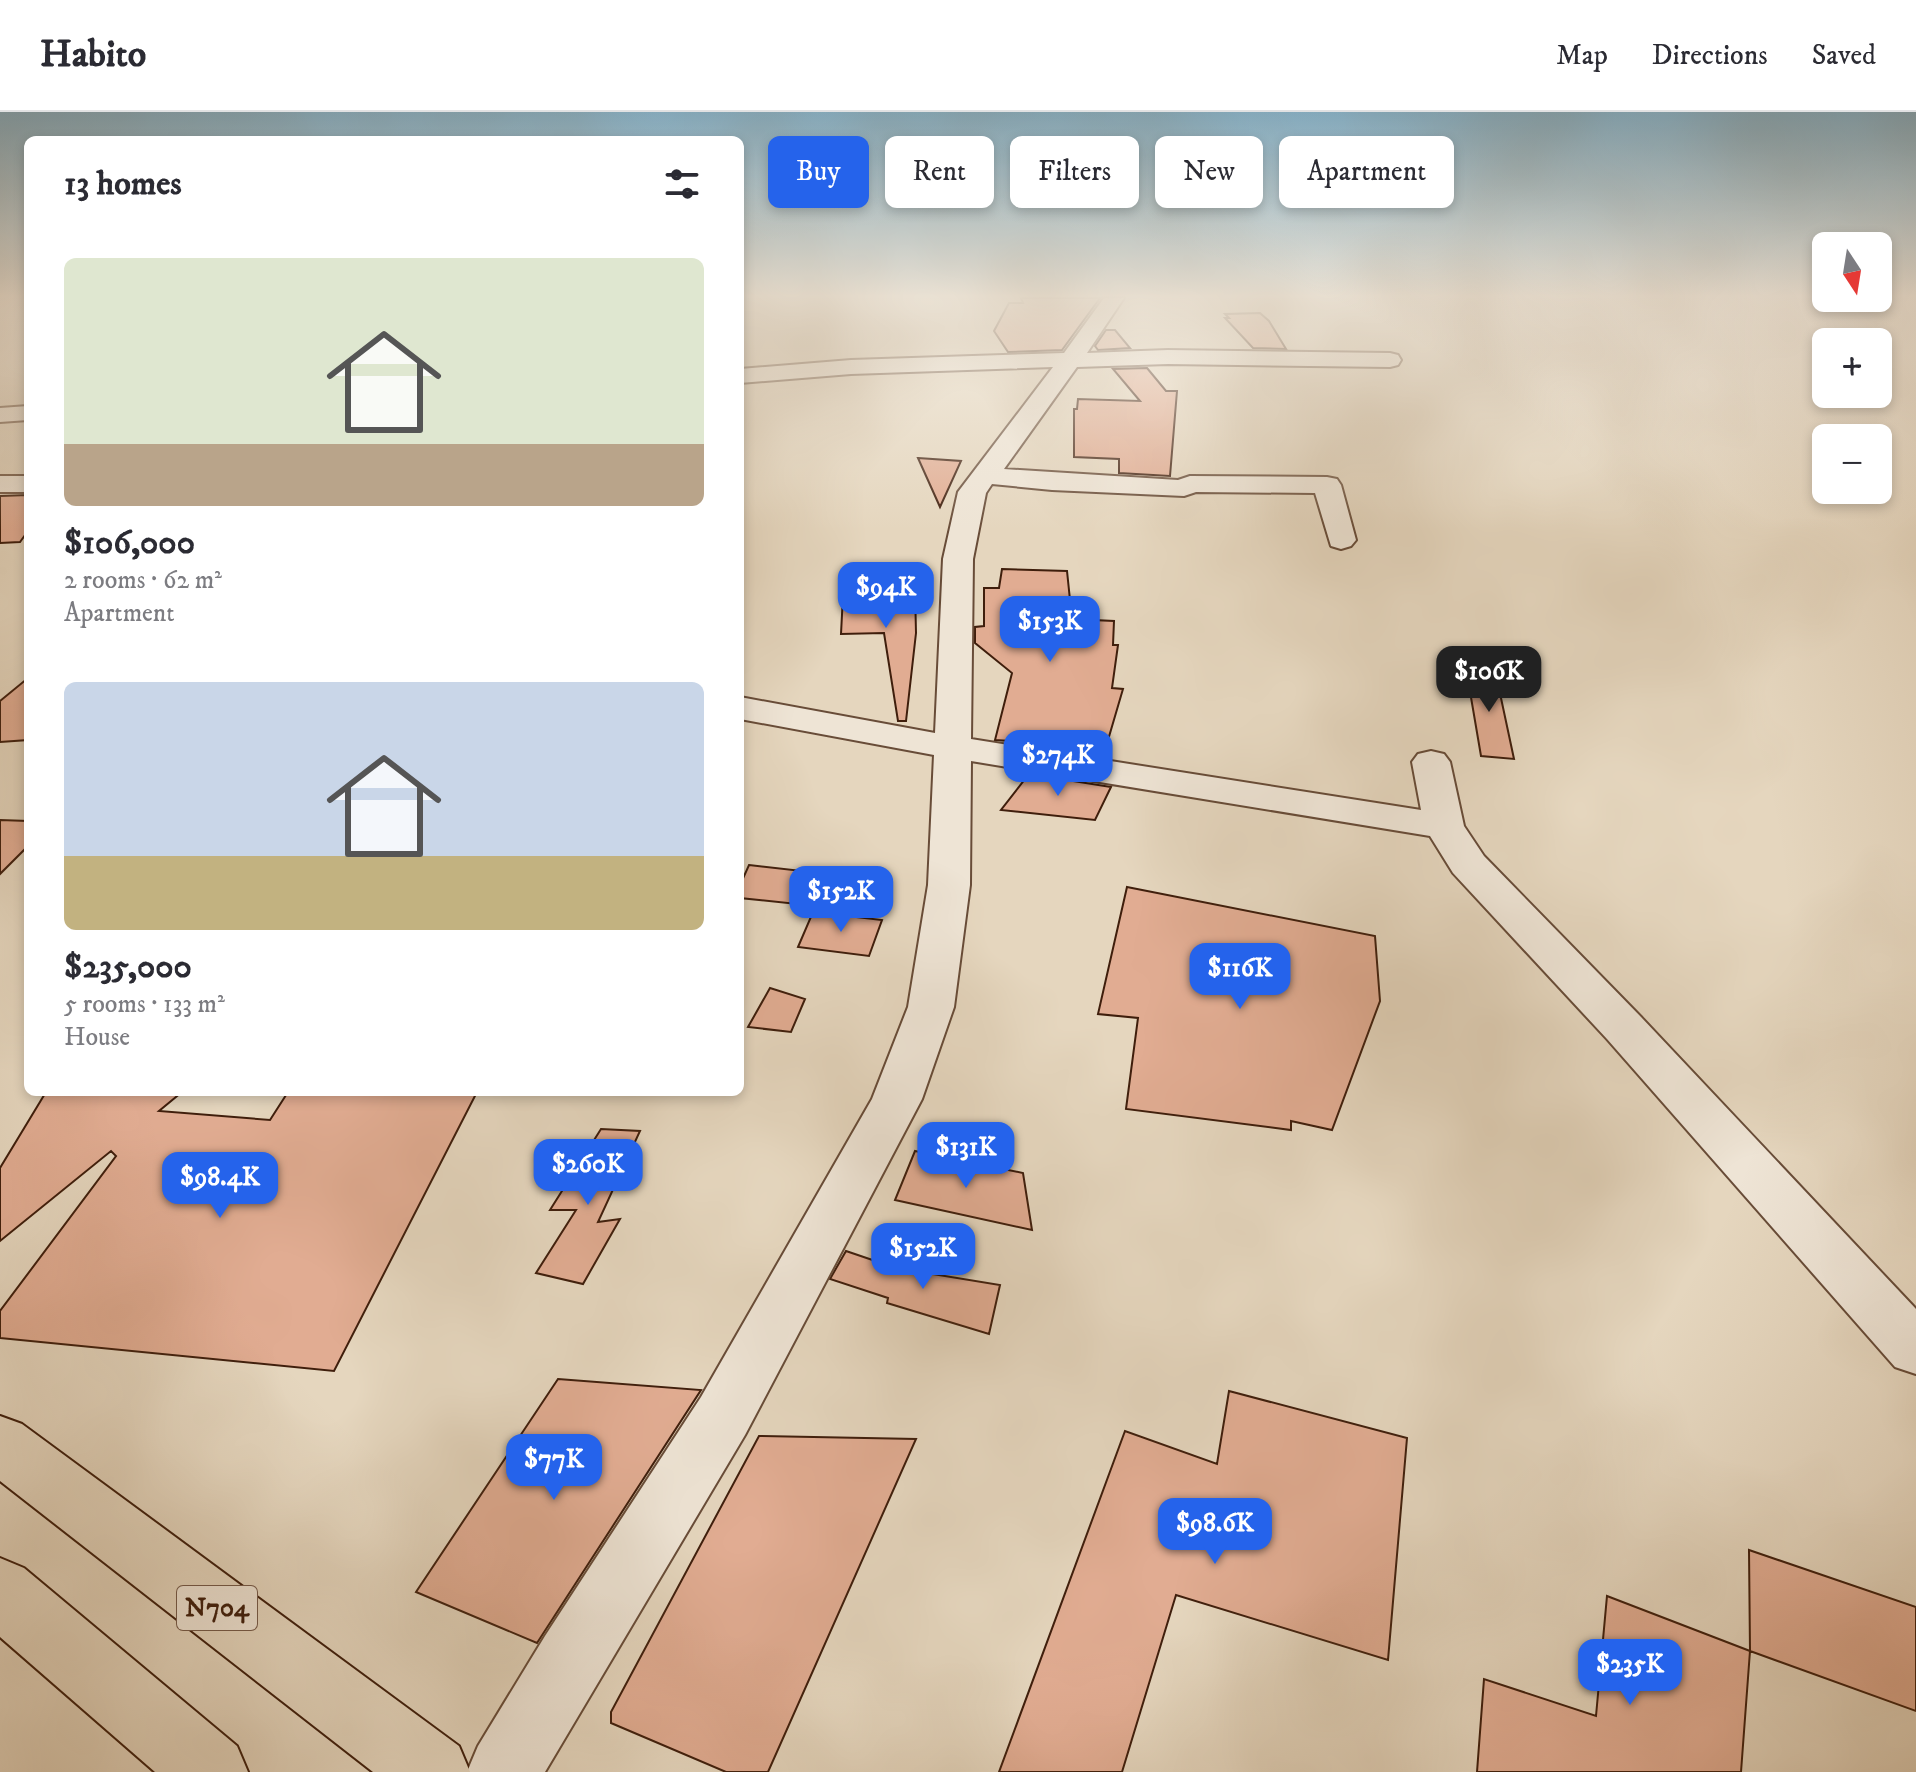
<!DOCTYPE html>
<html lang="en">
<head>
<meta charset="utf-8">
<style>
  :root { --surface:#fff; --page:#f7f7f7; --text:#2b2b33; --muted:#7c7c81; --line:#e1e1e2; --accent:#2563eb }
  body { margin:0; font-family:"IM FELL DW Pica",serif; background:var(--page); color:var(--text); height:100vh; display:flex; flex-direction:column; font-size:30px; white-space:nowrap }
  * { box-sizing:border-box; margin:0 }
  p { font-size:26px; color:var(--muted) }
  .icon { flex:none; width:44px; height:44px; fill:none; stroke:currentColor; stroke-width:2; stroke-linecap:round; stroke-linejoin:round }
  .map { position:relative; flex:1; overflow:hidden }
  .side { position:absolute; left:24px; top:24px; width:720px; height:960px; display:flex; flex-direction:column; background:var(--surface); border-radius:12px; box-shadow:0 4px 12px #0003 }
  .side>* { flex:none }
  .banner { position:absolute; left:768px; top:24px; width:760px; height:72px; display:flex; gap:16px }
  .needle { width:52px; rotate:168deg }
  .buttons { position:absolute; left:1812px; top:120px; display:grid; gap:16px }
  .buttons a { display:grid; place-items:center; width:80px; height:80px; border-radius:12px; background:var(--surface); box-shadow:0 4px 12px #0003; font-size:40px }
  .price { position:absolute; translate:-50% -68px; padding:0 18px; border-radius:16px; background:var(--accent); color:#fff; font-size:26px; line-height:52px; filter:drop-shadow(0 2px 4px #0008) }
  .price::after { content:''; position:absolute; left:50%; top:48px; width:24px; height:18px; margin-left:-12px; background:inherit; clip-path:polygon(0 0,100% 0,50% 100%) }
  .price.on { background:#222; color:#fff }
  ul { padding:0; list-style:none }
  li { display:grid; align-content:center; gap:16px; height:424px; padding:0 40px }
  li span { display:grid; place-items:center; height:248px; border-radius:12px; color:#555 }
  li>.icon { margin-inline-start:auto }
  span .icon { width:144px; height:144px; fill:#fffc; stroke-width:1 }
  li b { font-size:34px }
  h2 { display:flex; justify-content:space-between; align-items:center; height:96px; padding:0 40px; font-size:34px }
  .chip { padding:0 28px; border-radius:12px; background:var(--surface); box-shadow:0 4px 12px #0003; font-size:28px; line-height:72px }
  .chip.on { background:var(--accent); color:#fff }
  header { display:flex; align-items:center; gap:48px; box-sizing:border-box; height:112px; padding:0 40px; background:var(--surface); border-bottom:2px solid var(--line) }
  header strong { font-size:38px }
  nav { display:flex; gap:44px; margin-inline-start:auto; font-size:28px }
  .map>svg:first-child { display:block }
  .building { fill:#e1ac92; stroke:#3f1e0c; stroke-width:2 }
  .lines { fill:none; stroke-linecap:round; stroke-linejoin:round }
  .minor-casing { stroke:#684c38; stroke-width:4 }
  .highway-casing { stroke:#3f1e0c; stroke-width:4 }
  .minor { fill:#eee4d5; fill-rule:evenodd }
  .highway { fill:#e5d6be; fill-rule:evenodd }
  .labels { text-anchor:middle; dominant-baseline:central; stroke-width:8; stroke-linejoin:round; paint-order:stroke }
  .shield { fill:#eee4d5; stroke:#745948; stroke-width:2 }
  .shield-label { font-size:26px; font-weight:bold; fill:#3f1e0c }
</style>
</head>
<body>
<header>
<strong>Habito</strong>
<nav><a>Map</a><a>Directions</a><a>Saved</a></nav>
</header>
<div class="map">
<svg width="1916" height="1660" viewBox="0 0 1916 1660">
  <rect width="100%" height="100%" fill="#e5d6be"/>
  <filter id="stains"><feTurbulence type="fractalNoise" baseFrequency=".0025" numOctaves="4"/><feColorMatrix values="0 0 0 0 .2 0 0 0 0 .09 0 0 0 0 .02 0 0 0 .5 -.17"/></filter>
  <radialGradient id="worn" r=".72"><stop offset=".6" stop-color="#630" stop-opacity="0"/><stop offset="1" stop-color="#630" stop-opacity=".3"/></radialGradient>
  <!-- building -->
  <path class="building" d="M1021,186H1100L1062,238L1008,240L994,219L1009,191H1023Z
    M1260,201L1269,209L1286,237L1253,236L1225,206H1229L1225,202Z
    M1106,218H1115L1130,236L1098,238L1095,234Z
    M1147,256L1166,279H1177L1170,364L1119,361V347L1074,345V297H1077L1078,287L1140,289L1113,257Z
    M918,346L961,349L940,395Z
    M28,383V419L20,430L0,431V384Z
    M1002,457L1067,459L1072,507L1114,509L1113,533H1118L1112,576L1123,577L1103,645L1049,636L1052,632L995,628L1012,561L975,531V515L984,514V476H999Z
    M860,472L915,477L916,521L906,609H898L884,521L841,522L843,483Z
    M1466,556L1495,558L1514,647L1481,644Z
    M28,566V628L0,630V589Z
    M1029,662L1111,675L1095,708L1001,698Z
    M0,708L28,709V734L0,762Z
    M749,753L811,760L797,792L740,786V773Z
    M1127,775L1375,824L1380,889L1332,1018L1291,1009V1018L1126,997L1138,906L1098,902Z
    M813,800L882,808L869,844L798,835Z
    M770,876L805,887L791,920L748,915Z
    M46,980H182L159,999L270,1008L288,980H477L334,1259L0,1226V1199L116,1044L111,1039L0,1129V1056Z
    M601,1017L640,1019L598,1110L620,1107L583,1172L536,1161L576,1098H550Z
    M915,1039L1023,1061L1032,1118L895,1088Z
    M846,1139L896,1156L1000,1173L989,1222L887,1191L888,1186L830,1167Z
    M558,1267L701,1278L537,1531L416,1480Z
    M1229,1279L1407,1326L1388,1548L1176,1483L1122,1660H999L1125,1319L1217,1352Z
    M759,1324L916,1327L768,1660H726L611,1611V1600Z
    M1749,1438L1916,1495V1599L1750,1539Z
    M1607,1484L1750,1539L1741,1660H1477L1484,1567L1596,1604Z"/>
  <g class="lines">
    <defs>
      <path id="minor" d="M1104,186H1124L1087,241L1168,238L1390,241L1398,243L1401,248L1398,253L1390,255L1168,252L1077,255L1004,357L1178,368L1190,364L1327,365L1337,367L1341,373L1356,428L1351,434L1341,437L1331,434L1315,381L1196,380L1184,384L1052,378L992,372L986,381L973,447L971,627L1421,698L1412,650L1418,642L1431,639L1444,642L1450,650L1464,714L1484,744L1641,905L1916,1197V1262L1895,1255L1607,927L1453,761L1430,724L971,649L970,773L954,895L922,987L745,1323L545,1660H467L478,1634L545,1524L701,1285L872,987L908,895L928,773L934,643L740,607V585L935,621L943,447L958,380L1053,255L851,262L740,271V257L851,248L1064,241Z
        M28,294V308L0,310V296Z
        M0,364H28V380H0Z"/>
      <path id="highway" d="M0,1304L22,1312L459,1634L470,1660H373L0,1369Z
        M0,1446L24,1456L237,1634L248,1660H155L0,1525Z"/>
    </defs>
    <!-- minor casing -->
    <use href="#minor" class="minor-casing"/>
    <!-- highway casing -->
    <use href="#highway" class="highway-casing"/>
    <!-- minor -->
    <use href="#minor" class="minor"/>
    <!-- highway -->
    <use href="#highway" class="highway"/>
  </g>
  <!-- sky -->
  <linearGradient id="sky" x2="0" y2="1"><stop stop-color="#87b6d0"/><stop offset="0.44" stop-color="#f3ede2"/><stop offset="1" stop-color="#f3ede2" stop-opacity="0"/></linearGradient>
  <rect width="1916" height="418" fill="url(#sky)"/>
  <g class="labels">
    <!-- shield labels -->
    <rect class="shield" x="177" y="1474" width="80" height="44" rx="6"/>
    <g class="shield-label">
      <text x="217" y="1496">N704</text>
    </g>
  </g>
  <rect width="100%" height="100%" filter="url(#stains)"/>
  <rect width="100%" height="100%" fill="url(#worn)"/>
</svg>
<div class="buttons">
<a><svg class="needle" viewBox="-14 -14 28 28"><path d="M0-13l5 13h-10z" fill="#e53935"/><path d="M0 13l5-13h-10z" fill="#7c7c81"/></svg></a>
<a>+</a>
<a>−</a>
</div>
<b class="price" style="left:886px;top:518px">$94K</b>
<b class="price" style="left:1050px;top:552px">$153K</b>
<b class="price on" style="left:1489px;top:602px">$106K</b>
<b class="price" style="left:1058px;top:686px">$274K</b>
<b class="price" style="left:841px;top:822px">$152K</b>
<b class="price" style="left:1240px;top:899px">$116K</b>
<b class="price" style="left:966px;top:1078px">$131K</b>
<b class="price" style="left:588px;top:1095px">$260K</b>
<b class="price" style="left:220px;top:1108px">$98.4K</b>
<b class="price" style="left:923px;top:1179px">$152K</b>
<b class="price" style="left:554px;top:1390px">$77K</b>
<b class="price" style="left:1215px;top:1454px">$98.6K</b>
<b class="price" style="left:1630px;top:1595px">$235K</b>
<div class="banner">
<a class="chip on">Buy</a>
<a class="chip">Rent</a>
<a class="chip">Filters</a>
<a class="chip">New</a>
<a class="chip">Apartment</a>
</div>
<section class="side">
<h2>13 homes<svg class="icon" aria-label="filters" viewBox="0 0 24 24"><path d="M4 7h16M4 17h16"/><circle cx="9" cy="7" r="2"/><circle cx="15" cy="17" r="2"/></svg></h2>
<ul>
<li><span style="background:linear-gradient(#dfe7d0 75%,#b9a48a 0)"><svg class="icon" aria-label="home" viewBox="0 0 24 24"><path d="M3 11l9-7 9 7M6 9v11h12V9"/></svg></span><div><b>$106,000</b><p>2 rooms · 62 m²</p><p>Apartment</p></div></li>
<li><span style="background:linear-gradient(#c9d6e8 70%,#c2b280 0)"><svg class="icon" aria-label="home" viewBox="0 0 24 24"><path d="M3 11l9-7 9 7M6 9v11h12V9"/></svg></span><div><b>$235,000</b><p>5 rooms · 133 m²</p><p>House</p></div></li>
</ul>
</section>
</div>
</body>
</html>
